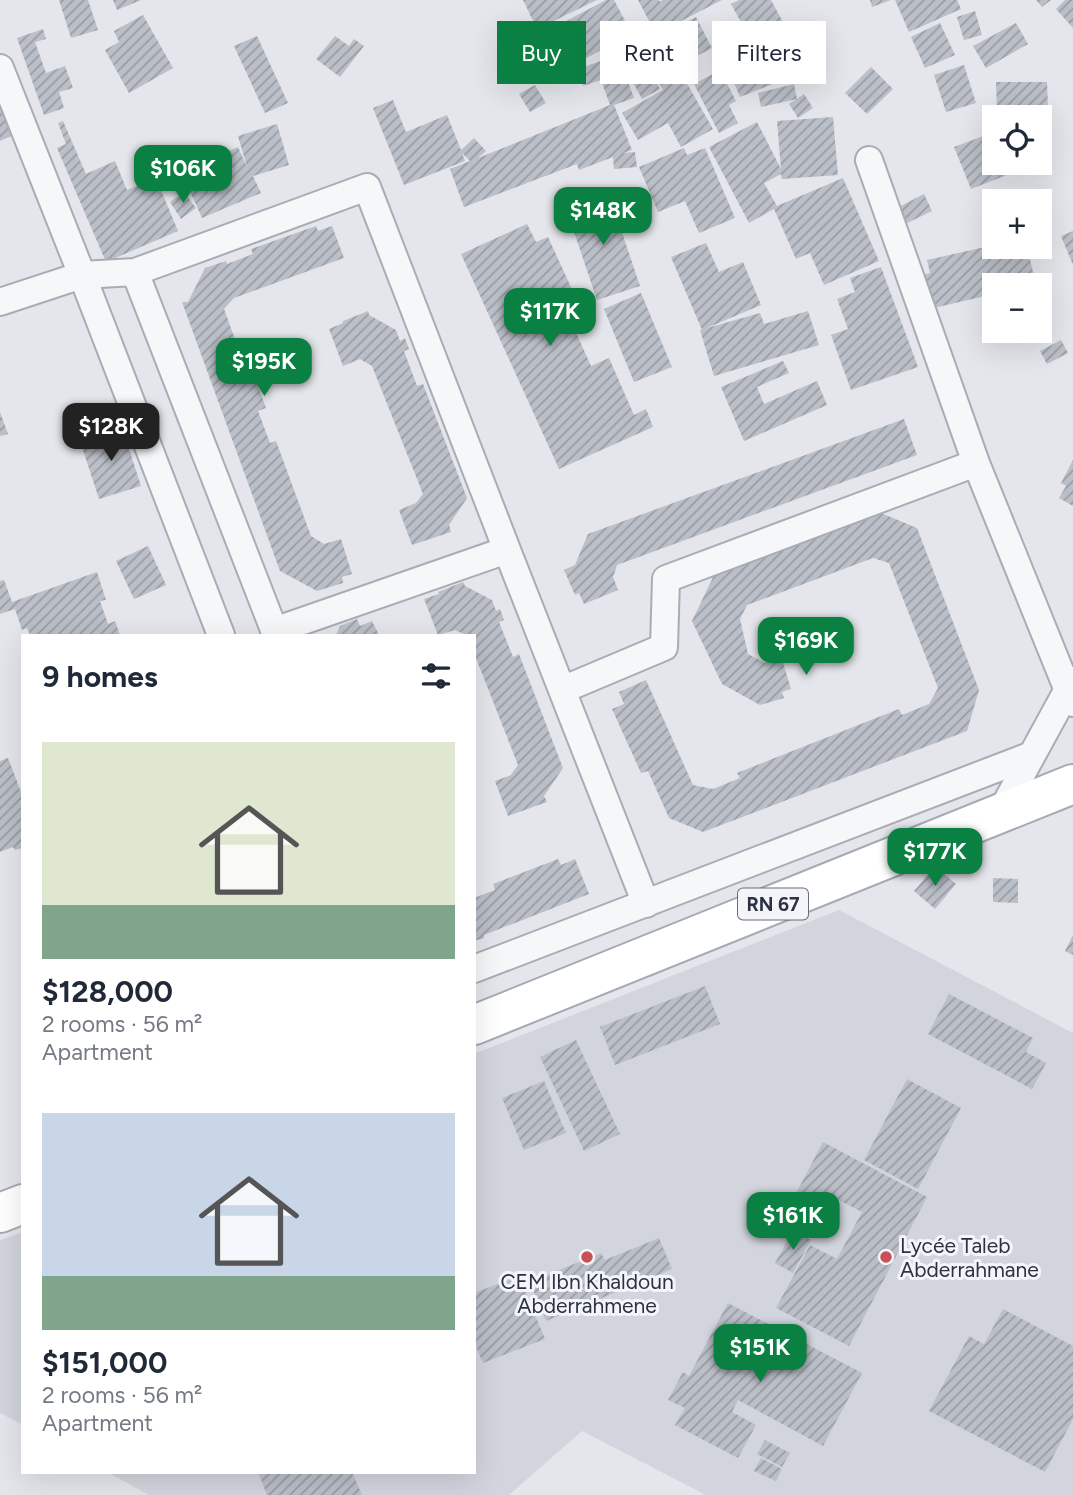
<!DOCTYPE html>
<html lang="en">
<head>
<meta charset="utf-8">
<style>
  :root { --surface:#fff; --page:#f2f2f3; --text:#1f2937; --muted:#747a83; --accent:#0b8043 }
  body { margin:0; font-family:Figtree,sans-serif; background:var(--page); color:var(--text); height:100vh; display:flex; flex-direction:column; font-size:26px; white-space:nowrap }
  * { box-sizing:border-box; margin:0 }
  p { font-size:23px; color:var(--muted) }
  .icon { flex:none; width:38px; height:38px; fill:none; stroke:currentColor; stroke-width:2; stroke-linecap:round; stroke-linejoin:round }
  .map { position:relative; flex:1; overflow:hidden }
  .panel { position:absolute; left:21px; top:634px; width:455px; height:840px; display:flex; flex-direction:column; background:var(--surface); border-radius:0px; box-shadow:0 7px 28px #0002 }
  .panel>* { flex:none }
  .banner { position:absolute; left:497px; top:21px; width:471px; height:63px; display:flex; gap:14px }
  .fabs { position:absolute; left:982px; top:105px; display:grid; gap:14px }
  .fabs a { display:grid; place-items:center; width:70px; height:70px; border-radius:0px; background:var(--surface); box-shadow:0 7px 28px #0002; font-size:35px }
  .price { position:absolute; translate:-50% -60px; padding:0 16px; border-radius:14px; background:var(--accent); color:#fff; font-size:23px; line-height:46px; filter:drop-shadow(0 2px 4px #0008) }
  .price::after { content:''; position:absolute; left:50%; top:42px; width:21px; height:16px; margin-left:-10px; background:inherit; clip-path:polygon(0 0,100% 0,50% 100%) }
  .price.current { background:#222; color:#fff }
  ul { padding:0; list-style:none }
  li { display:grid; align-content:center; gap:14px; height:371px; padding:0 21px }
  li span { display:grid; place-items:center; height:217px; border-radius:0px; color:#555 }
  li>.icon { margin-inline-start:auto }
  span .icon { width:126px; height:126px; fill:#fffc; stroke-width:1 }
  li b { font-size:30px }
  h2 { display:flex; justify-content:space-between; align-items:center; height:84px; padding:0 21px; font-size:30px }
  .pill { padding:0 24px; border-radius:0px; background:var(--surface); box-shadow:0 7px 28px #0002; font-size:24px; line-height:63px }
  .pill.current { background:var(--accent); color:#fff }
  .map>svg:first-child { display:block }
  .built { fill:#d2d5dd }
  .building { fill:url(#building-hatch) }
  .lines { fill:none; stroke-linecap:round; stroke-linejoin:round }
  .minor-casing { stroke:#a9acb5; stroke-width:30 }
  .primary-casing { stroke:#a4a9b6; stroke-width:42 }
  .minor { stroke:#f6f7f9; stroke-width:26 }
  .primary { stroke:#fff; stroke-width:38 }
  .poi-dot { fill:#c95056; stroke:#f4f5f8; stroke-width:2.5 }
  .labels { text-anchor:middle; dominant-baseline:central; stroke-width:6; stroke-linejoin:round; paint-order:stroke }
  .shield { fill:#f4f5f8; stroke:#686c79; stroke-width:2 }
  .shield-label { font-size:19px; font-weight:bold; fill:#2c3243 }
  .poi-label { font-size:21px; fill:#2c3243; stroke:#f4f5f8; text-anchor:start }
</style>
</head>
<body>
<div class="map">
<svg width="1073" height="1495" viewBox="0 0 1073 1495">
  <defs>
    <pattern id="building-hatch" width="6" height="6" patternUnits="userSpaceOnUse" patternTransform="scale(1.75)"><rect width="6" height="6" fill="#bbbfc8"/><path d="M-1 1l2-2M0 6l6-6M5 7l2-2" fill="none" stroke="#989ca4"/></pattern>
  </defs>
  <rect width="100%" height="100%" fill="#e4e6eb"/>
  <!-- built -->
  <path class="built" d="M839,910L1073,1033V1495H706L582,1431L509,1495H149L107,1472H474V1054Z
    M23,1232V1425L0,1413V1240Z"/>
  <!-- building -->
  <path class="building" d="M59,0H88L98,30L71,38Z
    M113,0H141L117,10Z
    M523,0H597L537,29Z
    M606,0H614L632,34L556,74L536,37Z
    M638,0H659L660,2L663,0H722L656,34Z
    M739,0H771L784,24L752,42L731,4Z
    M870,0H891L872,7Z
    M895,0H957L961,9L909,32Z
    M1036,0H1051L1042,7Z
    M1065,0H1073V28L1056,9Z
    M975,11L982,35L964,40L957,17Z
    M143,15L173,68L129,93L105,50L119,42L114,31Z
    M696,17L712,48L682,64L690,77L685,80L713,129L681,147L668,123L638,140L622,113L663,90L649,64L661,58L651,40Z
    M940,23L955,55L925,68L911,37Z
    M1016,23L1028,44L986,68L973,46Z
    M43,29L46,39L35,42L46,73L65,66L73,88L59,92L64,108L44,115L17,38Z
    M778,33L795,75L740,97L723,55Z
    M257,36L288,103L265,113L234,46Z
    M335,36L349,46L354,39L364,46L340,77L316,59Z
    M646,38L656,56L646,62L660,89L642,99L617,53Z
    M618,55L634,98L614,105L632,150L623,153L635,152L637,167L614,169L613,157L579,170L577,164L464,207L450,169L470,161L462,153L465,161L404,185L373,108L393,100L406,132L447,115L461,150L474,138L486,151L478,158L610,105L601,80L583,86L578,69Z
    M964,65L976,103L946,112L934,75Z
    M871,67L893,89L867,114L845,93Z
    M720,70L736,101L729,105L738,123L719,133L694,84Z
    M996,82H1047L1048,109L997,110Z
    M794,84L797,99L761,107L758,93Z
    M535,85L546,103L530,112L519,94Z
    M804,94L813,108L798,118L789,104Z
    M0,107L11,136L0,141Z
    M833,117L838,175L782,179L781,174L764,183L777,206L843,178L879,261L824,285L810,253L796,259L774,209L749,223L709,147L757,122L781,169L777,121Z
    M63,121L86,174L115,161L127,190L156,178L178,231L106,262L57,148L66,144L58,123Z
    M277,124L289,165L253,176L261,193L202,218L181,171L238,147L247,167L238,136Z
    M994,132V163H1023L1025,168L971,189L954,147Z
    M161,147L169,171L153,176L146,152Z
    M684,148L687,155L705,148L735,218L699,233L685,201L658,212L639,167Z
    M184,192L196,208L181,219L170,202Z
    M609,194L640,286L597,300L566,208Z
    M924,194L932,211L901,226L893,210Z
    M527,224L536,242L548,237L576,298L563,304L591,366L609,358L634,415L646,409L653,427L559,469L461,254Z
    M316,226L318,231L332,226L344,258L234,298L224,309L236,342H242L266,408L258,411L270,443L276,441L311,536L324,544L341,539L352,574L342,577L343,583L317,591L280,571L182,302H188L205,268L226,261L227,264L253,254L251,249Z
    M1073,231V265L1061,236Z
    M706,243L719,272L743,262L761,305L702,330L671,257Z
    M994,245V247H1027L1036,284L994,285V294L925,310L918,276L930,273L927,260Z
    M881,267L918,367L851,390L831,335L848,329L837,299L855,292L850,278Z
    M641,293L672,367L634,382L604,309Z
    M368,311L369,315L396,330L400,341L405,338L409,349L404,351L417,386L423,384L467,498L449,525L451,532L412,545L399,510L416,503L423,494L372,366L360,359L343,366L329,329L343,323V321Z
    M808,311L819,345L714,376L700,330L760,313L764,324Z
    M1061,340L1068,353L1047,364L1040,351Z
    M783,361L789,373L757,387L764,404L817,381L827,405L744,441L721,387Z
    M0,412L8,434L0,436Z
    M904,419L917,455L617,565L613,577L618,590L584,604L579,593L575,595L564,570L575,565L588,534Z
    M122,427L141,486L99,499L80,441Z
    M1073,460V506L1059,498L1066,486L1061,483Z
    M876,511L917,528L979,690L967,731L703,832L669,818L648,771L641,773L612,709L624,704L619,692L646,680L693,785L713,789L740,778L737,773L899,709L902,715L929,704L938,688L889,563L873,558L747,605L740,619L748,654L765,663L780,653L791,689L782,692L784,698L760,705L722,684L692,621L714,575Z
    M148,546L166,585L134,599L116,561Z
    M97,572L106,600L100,601L108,624L115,621L120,635H30L27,628L22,630L15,609L0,614V581L4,580L12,602Z
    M463,582L465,586L492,600L496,611L500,609L504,620L499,622L513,657L519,654L563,768L544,796L547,802L508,816L495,781L511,775L518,765L474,653V635H466L455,630L438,635L424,599L439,594L438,592Z
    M357,619L360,626L372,621L379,635H336L340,626Z
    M8,758L23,797V848L15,850L13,847L0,852V761Z
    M558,859L561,865L575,859L589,894L484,935V938L474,941V898L495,890L493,884Z
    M935,866L956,884L935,909L914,891Z
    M993,878L1018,879V903L993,902Z
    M1073,935V955L1065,951Z
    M705,986L720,1024L615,1065L600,1027Z
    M949,994L1033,1038L1026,1052L1046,1063L1032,1089L928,1034Z
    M576,1040L620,1134L584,1151L540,1057Z
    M907,1079L961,1108L918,1189L864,1160Z
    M544,1081L566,1133L524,1150L502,1098Z
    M823,1142L927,1197L849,1346L776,1308L810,1245L837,1259L862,1212L831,1196L820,1217L792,1201Z
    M793,1231L811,1240L793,1273L775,1263Z
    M659,1238L672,1269L546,1321L530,1282L601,1253L605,1260Z
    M519,1276L545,1339L483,1363L474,1342V1293Z
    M728,1303L862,1373L823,1446L738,1400L732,1412L756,1425L738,1458L675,1425L685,1408L668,1400L683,1372L689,1376Z
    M1003,1309L1073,1346V1419L1045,1472L929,1411L969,1336L984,1344Z
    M765,1440L790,1453L782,1467L757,1454Z
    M761,1458L782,1469L776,1481L754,1471Z
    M258,1472H352L362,1495H267Z"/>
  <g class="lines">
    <defs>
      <path id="minor" d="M0,68L82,275L135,272
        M869,160L976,463L1073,703
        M0,302L82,275L221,635
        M274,631L507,550L646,904
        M276,635L135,272L367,187L507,550
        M562,690L664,647L666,579L976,463
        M1001,812L1073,680
        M474,969L1032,755"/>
      <path id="primary" d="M474,1025L1073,784
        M0,1213L23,1204"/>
    </defs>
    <!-- minor casing -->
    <use href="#minor" class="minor-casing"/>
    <!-- primary casing -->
    <use href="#primary" class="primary-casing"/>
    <!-- minor -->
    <use href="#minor" class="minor"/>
    <!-- primary -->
    <use href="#primary" class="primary"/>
  </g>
  <!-- markers -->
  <g class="poi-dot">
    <circle cx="587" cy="1257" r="7"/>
    <circle cx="886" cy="1257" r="7"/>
  </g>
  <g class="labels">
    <!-- shield labels -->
    <rect class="shield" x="738" y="888.5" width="70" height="31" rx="5"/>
    <g class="shield-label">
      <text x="773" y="904">RN 67</text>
    </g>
    <!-- poi labels -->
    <g class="poi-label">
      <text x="900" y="1245">Lycée Taleb<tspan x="900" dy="24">Abderrahmane</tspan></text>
      <text x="587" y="1281" text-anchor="middle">CEM Ibn Khaldoun<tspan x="587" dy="24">Abderrahmene</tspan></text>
    </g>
  </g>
</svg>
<div class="fabs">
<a><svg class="icon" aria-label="locate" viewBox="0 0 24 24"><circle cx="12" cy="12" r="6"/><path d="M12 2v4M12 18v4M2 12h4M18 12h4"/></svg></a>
<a>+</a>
<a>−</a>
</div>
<b class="price" style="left:183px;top:205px">$106K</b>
<b class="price" style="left:603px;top:247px">$148K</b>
<b class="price" style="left:550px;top:348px">$117K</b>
<b class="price" style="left:264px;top:398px">$195K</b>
<b class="price current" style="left:111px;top:463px">$128K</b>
<b class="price" style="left:806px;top:677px">$169K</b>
<b class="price" style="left:935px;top:888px">$177K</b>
<b class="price" style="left:793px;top:1252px">$161K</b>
<b class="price" style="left:760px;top:1384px">$151K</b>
<div class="banner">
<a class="pill current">Buy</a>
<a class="pill">Rent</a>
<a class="pill">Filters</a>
</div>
<section class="panel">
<h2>9 homes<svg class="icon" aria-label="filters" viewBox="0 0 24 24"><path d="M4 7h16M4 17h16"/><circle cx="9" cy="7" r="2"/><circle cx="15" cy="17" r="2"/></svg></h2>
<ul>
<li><span style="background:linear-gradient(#dfe7d0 75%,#7fa58c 0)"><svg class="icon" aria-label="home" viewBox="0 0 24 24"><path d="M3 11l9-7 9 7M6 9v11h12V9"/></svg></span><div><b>$128,000</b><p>2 rooms · 56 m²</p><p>Apartment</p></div></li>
<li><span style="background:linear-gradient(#c9d6e8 75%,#7fa58c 0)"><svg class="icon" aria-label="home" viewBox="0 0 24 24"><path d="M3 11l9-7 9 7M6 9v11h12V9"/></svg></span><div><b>$151,000</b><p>2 rooms · 56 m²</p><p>Apartment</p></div></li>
</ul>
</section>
</div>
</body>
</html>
